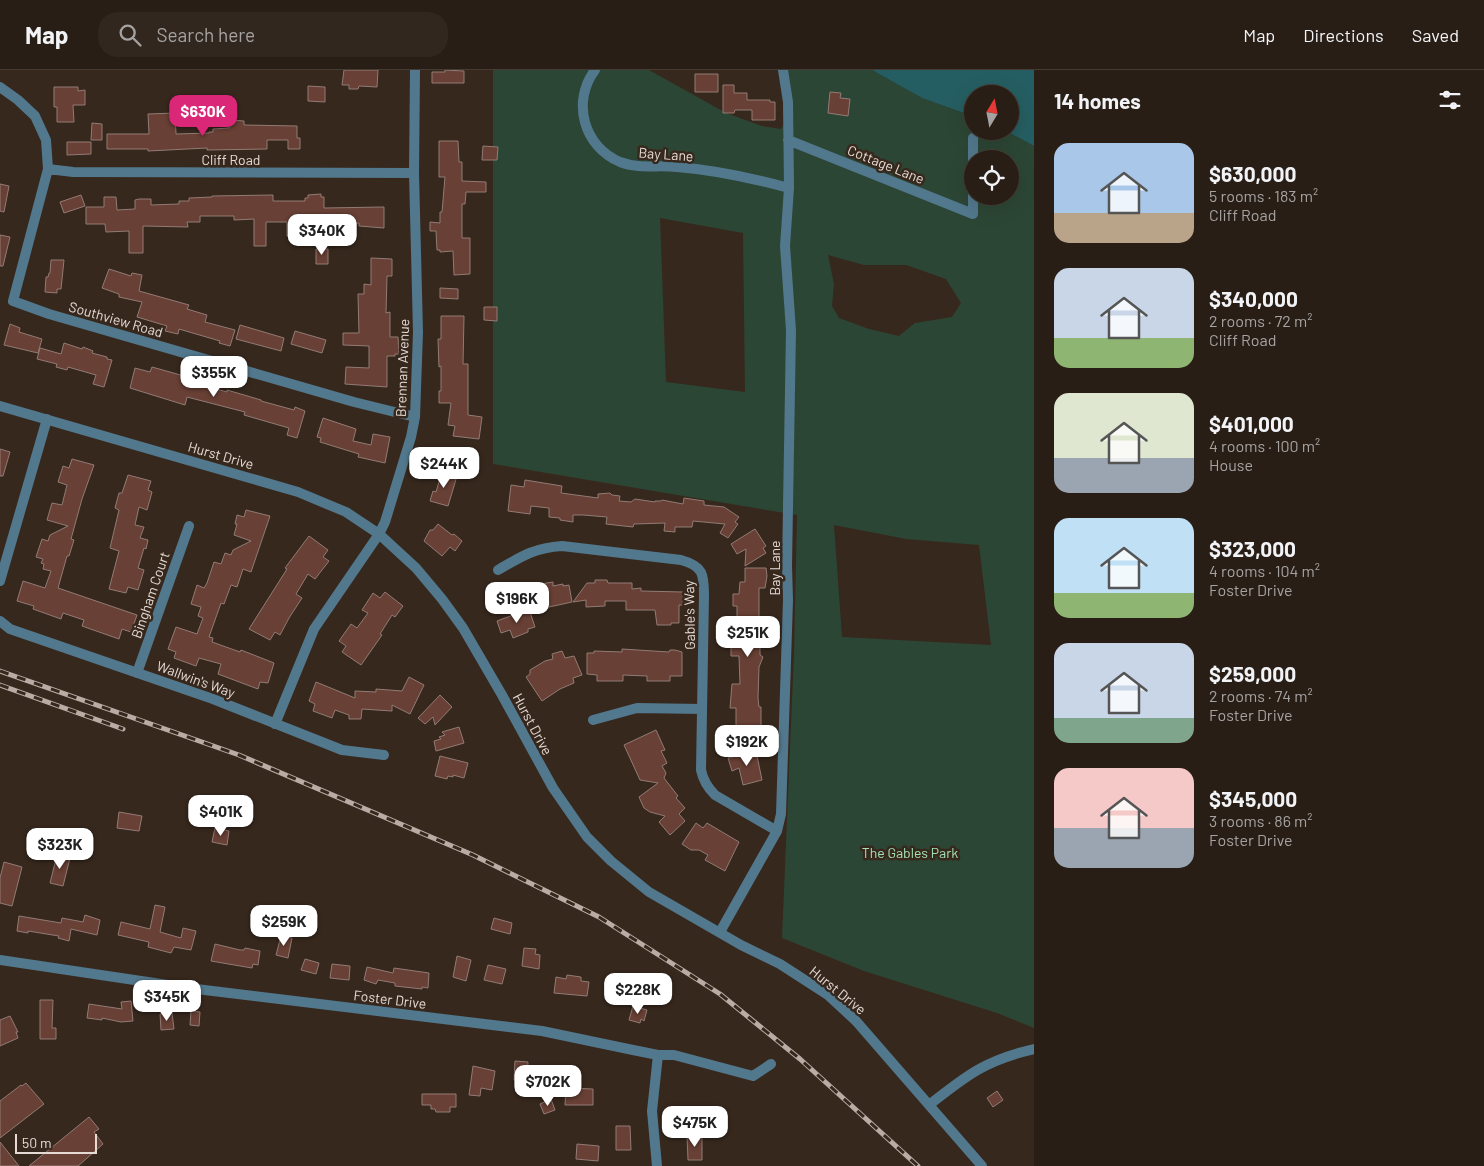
<!DOCTYPE html>
<html lang="en">
<head>
<meta charset="utf-8">
<style>
  :root { --surface:#291e16; --page:#31271f; --text:#f1f3f6; --muted:#a5a2a1; --line:#453c35; --accent:#db2777 }
  body { margin:0; font-family:Barlow,sans-serif; background:var(--page); color:var(--text); height:100vh; display:flex; flex-direction:column; font-size:19px; white-space:nowrap }
  * { box-sizing:border-box; margin:0 }
  p { font-size:16px; color:var(--muted) }
  .icon { flex:none; width:28px; height:28px; fill:none; stroke:currentColor; stroke-width:2; stroke-linecap:round; stroke-linejoin:round }
  .map { position:relative; flex:1; overflow:hidden }
  .side { display:flex; flex-direction:column; background:var(--surface); width:450px }
  .side>* { flex:none }
  .needle { width:32px; rotate:10deg }
  .buttons { position:absolute; left:964px; top:15px; display:grid; gap:10px }
  .buttons a { display:grid; place-items:center; width:55px; height:55px; border-radius:50%; background:var(--surface); box-shadow:0 5px 20px #0002,0 0 0 1px var(--line); font-size:25px }
  .scale { position:absolute; left:15px; bottom:12px; width:82px; box-sizing:border-box; padding-left:5px; border:2px solid #e5dad4; border-top:0; font-size:14px; line-height:18px; white-space:nowrap; color:#e5dad4; -webkit-text-stroke:4px #37281d; paint-order:stroke }
  .price { position:absolute; translate:-50% -42px; padding:0 11px; border-radius:10px; background:#fff; color:#222; font-size:16px; line-height:32px; filter:drop-shadow(0 1px 2px #0008) }
  .price::after { content:''; position:absolute; left:50%; top:30px; width:15px; height:11px; margin-left:-8px; background:inherit; clip-path:polygon(0 0,100% 0,50% 100%) }
  .price.on { background:var(--accent); color:#fff }
  ul { padding:0; list-style:none }
  li { display:flex; align-items:center; gap:15px; height:125px; padding:0 20px }
  li span { display:grid; place-items:center; flex:none; width:140px; height:100px; border-radius:15px; color:#555 }
  li>.icon { margin-inline-start:auto }
  span .icon { width:60px; height:60px; fill:#fffc; stroke-width:1 }
  li b { font-size:21px }
  h2 { display:flex; justify-content:space-between; align-items:center; height:60px; padding:0 20px; font-size:21px }
  header { display:flex; align-items:center; gap:30px; box-sizing:border-box; height:70px; padding:0 25px; background:var(--surface); border-bottom:1px solid var(--line) }
  header strong { font-size:24px }
  nav { display:flex; gap:28px; margin-inline-start:auto; font-size:18px }
  .search { width:350px; height:45px; background:var(--page); display:flex; align-items:center; gap:12px; box-sizing:border-box; padding:0 18px; border-radius:20px; color:var(--muted); font-size:19px }
  main { display:flex; flex:1; min-height:0 }
  .map>svg:first-child { display:block }
  .green { fill:#2c4635; fill-rule:evenodd }
  .water { fill:#255e62 }
  .building { fill:#684035; stroke:#927b75 }
  .lines { fill:none; stroke-linecap:round; stroke-linejoin:round }
  .minor { stroke:#52788d; stroke-width:10 }
  .tertiary { stroke:#52788d; stroke-width:10 }
  .rail-casing { stroke:#b8aca5; stroke-width:5 }
  .rail { stroke:#37281d; stroke-width:3; stroke-dasharray:9; stroke-linecap:butt }
  .labels { text-anchor:middle; dominant-baseline:central; stroke-width:5; stroke-linejoin:round; paint-order:stroke }
  .street-label { font-size:14px; fill:#e5dad4; stroke:#37281d }
  .park-label { font-size:14px; fill:#a2e2b6; stroke:#37281d }
</style>
</head>
<body>
<header>
<strong>Map</strong>
<div class="search"><svg class="icon" aria-label="search" viewBox="0 0 24 24"><circle cx="10" cy="10" r="6"/><path d="M15 15l6 6"/></svg>Search here</div>
<nav><a>Map</a><a>Directions</a><a>Saved</a></nav>
</header>
<main>
<div class="map">
<svg width="1034" height="1096" viewBox="0 0 1034 1096">
  <rect width="100%" height="100%" fill="#37281d"/>
  <!-- green -->
  <path class="green" d="M493,0H649L726,43L762,56L781,59L788,46L785,0H872L922,28L972,46V61H1006L1034,76V958L997,943L864,901L782,868L794,584L797,445L493,394ZM972,89H1010V126H972ZM660,148L743,163L745,322L666,312ZM828,185L864,195H906L946,209L961,233L952,247L915,253L899,266L869,259L839,248L832,236L834,214ZM834,455L906,469L979,475L991,575L842,567Z"/>
  <!-- water -->
  <path class="water" d="M872,0H1034V76L1006,61H1010V24H972V46L922,28Z"/>
  <!-- building -->
  <path class="building" d="M344,0H378L377,17L359,16L358,19H349V15H342Z
    M445,0L464,1V13H432V2H445Z
    M695,4H718V22H695Z
    M723,15H734V23H747V30H770V32H775V50H752V40H735L734,43H723Z
    M308,16L325,17V32L308,31Z
    M54,17H78V21L85,20V35H73L74,52H57V37H54Z
    M830,22L841,23L840,28L850,29L848,46L828,43Z
    M180,26L192,27L191,40L176,39L177,28H180Z
    M175,43L176,64L209,63V62H213V59L229,58V50L244,51V55L297,56V68H300V79H288V70H267V79L207,80V78L148,81V79H107V64H149L148,44Z
    M92,53L102,54V70H91Z
    M439,71H458L459,92H462V111L486,112V122H466L465,134H462V168H470V204L454,205L453,181L440,182V180H437L436,161H430V152L440,153V142H442L445,107H439Z
    M67,72H91V84L67,85Z
    M483,76L498,77L497,90H482Z
    M0,114L9,116L4,142L0,141Z
    M321,124V127H324V138L384,137V158L359,156V153H334V149H300V166H287V152H266V176H254V149L234,150V146H200V152H187L188,157L143,156V183H129V161L106,162L105,154H86V137H104V127H116L117,140L135,139V130L139,129H151V135L179,134V131H189V128L212,127V126L273,125V131H305V128H308V125Z
    M81,125L85,136L64,143L60,132Z
    M0,165L10,167L3,196H0Z
    M316,179H328V194H316Z
    M371,188L392,189V206H387L386,243L390,242V267H398L399,284H395V286H387V317L345,314L346,297L369,298V276L343,275V263H359L358,224H364V214L371,215Z
    M51,190H64L61,219H57V223L45,222L46,207H48L49,203H50Z
    M109,199L131,206L132,203L142,205L139,221L189,235L187,239L207,245L205,252L235,260L230,276L219,273L220,271L179,259L178,264L165,261L167,256L137,247L142,232L119,227V224L102,218Z
    M440,218L458,219V229L440,228Z
    M484,237H497V251L484,250Z
    M441,246H464L463,294H468V345L482,347L479,369L453,366L455,356L448,355L451,333H439V321H441V296L439,297L438,269H441Z
    M10,254L20,258L19,262L42,269L38,283L4,275Z
    M240,255L284,268L281,281L236,269Z
    M295,261L326,270L322,283L291,274Z
    M64,273L82,279L83,277L93,281L92,283L107,287V289L112,290L104,317L93,314L96,305L68,297L67,300L56,297L57,294L37,289L40,278L61,284Z
    M152,297L184,306L194,313L227,322V320L261,330V331L294,340L295,337L305,341L297,368L287,365L289,358L244,345L245,342L187,327L185,335L130,318L135,298L150,302Z
    M323,348L356,359L353,371L371,375L373,364L390,367L385,393L358,387L359,384L320,372L321,368L317,367Z
    M0,379L10,382L3,406H0Z
    M72,389L94,395L82,429L71,469L74,470L69,486H67L58,518L137,545L131,562L122,559L119,569L82,556L84,550L63,543L61,549L33,539L34,536L17,531L23,511L45,518L51,501L43,499L44,494L41,493L43,489L36,487L42,469L48,471L50,465L68,456L47,450L52,433L62,435L67,415L58,412L63,396L69,398Z
    M442,401L457,406L448,436L430,431L433,421L436,422Z
    M128,405L151,411L148,420L152,422L147,440L139,437L135,455L144,457L140,468L148,470L146,479L144,478L138,498L144,500L138,520L128,517L126,523L109,519L119,481L110,478L119,440L115,438L119,423H122Z
    M525,410L562,416L561,423L598,428V424L610,423L612,425L620,426L619,431L631,432L635,429L655,432V431H661L662,430L683,434L684,428L704,431V435L724,437L739,447L735,452L738,454L728,468L720,463L725,454L693,451L692,457H675V462L664,461L665,453L634,454L633,457L606,454L607,447L583,445H573V452L560,450V448L549,447V438L531,436L530,444L508,441L511,415L524,417Z
    M246,440L270,446L251,502L243,499L237,517L231,515L224,534L221,533L209,567L213,568L212,572L240,582L241,580L274,593L268,613L260,612L258,619L218,604L221,594L199,588L196,596L174,588L176,582L168,579L176,557L197,564L203,548L198,546L201,537L191,534L197,515L204,518L207,513L214,492L221,494L225,483L231,485L233,480L251,471L234,465L237,454H235L237,445L244,447Z
    M438,454L452,465L454,464L462,471L455,481L450,477L442,486L424,471L430,460H433Z
    M755,459L766,476L763,478L766,483L745,496L746,479L737,484L731,474Z
    M309,466L328,480L323,487L329,491L315,509L308,504L296,524L302,528L289,548L280,565L275,562L270,570L249,559L287,499L285,498Z
    M745,498H766L767,506L765,518H759V550H764L763,567H760V585L763,587L759,597L758,628L759,637H761V673L754,672L755,674H729V664H736V638H730L732,614H740L739,586H731V572H730V560H737V536H733V524H739L740,512H745Z
    M595,510H607L608,513H632V519L641,518V521L683,522V535H679V553H671V555H657L655,540H626V531H605V536L586,537V530L573,532L587,513H595Z
    M553,512V516L563,514V516L569,515L572,532L549,537L548,530L544,531L541,514Z
    M385,522L403,536L395,547L392,545L380,564L382,565L361,595L342,582L346,576L339,571L351,554L357,558L368,543L362,540L373,523L380,528Z
    M524,541L525,544L530,542L535,557L528,559V562L513,568L510,560L501,563L497,551Z
    M622,579L669,582L670,580H675L682,582V606H670V611H647V606L623,605V611H597V605L587,604V583H594V581L622,582Z
    M562,581L565,588L574,586L582,605L573,608L574,613L560,619L542,631L526,607L530,604V600L545,591L553,589L552,584Z
    M409,607L424,615L410,644L392,635V641L362,639L361,649H349V645L335,640L332,648L313,641L315,634L309,631L316,612L355,628V621L376,622V619L402,621Z
    M440,625L452,637L435,655L433,647L425,654L418,648Z
    M459,657L464,673L436,681L434,671L441,669L439,667L445,665L442,662Z
    M656,660L665,680L661,681L667,693L662,696L666,703L664,708L678,726L676,728L685,738L679,744L685,751L670,765L659,752L665,746L650,742L644,738L639,727L658,713L640,710L624,675Z
    M756,681L762,710L743,715L739,698L732,701L728,688Z
    M440,686L468,693L464,708L453,705V707L448,706L447,709L435,706Z
    M119,742L142,746L139,761L117,758Z
    M696,753L703,758L707,753L739,772L725,801L705,790L708,785L699,780H691L682,774Z
    M215,758L229,761L227,775L212,772Z
    M57,785L70,788L63,816L50,813Z
    M4,792L22,797L12,836L0,833V808Z
    M155,835L165,837L160,862L181,868L183,858L196,861L191,880L174,877L171,883L148,877L149,872L118,865L121,852L150,859Z
    M85,845L100,850L97,865L71,859L69,871L58,868L59,866L28,861V863L17,861L19,846L61,853L62,848L83,852Z
    M494,848L512,853L510,864L491,859Z
    M281,866L292,868L288,888L276,885Z
    M215,874L240,880H244L245,878L260,881L258,895L253,894L252,898L211,891Z
    M524,878L536,879L535,884L540,885L539,899L522,896Z
    M457,886L471,890L466,911L453,907Z
    M305,889L319,893L316,904L301,900Z
    M332,894L350,896L349,910L330,908Z
    M488,895L506,899L502,914L484,910Z
    M367,897L393,903L394,898L429,903L428,918L422,917V919L395,916V913L378,910L376,914L364,910Z
    M567,905L581,907V911L589,912L587,926L554,923L556,907L566,909Z
    M40,930H53L52,958H56V969H40Z
    M131,931L133,951L121,952L102,948V950L87,948L89,934L122,939L121,932Z
    M633,936L647,940L644,951L641,949L640,953L629,950Z
    M191,941L200,942L199,956L190,955Z
    M172,943L174,959L161,960L160,944Z
    M10,946L18,962H16L18,968L0,976V950Z
    M515,991L528,992L527,1011H524V1015L515,1014L516,1010H514Z
    M473,996L495,1001L492,1020L481,1018L480,1026L469,1025Z
    M26,1013L44,1034L0,1068V1031L21,1015L22,1016Z
    M566,1018L593,1019V1035H565Z
    M997,1021L1003,1030L993,1037L987,1028Z
    M422,1024H456V1037H450V1042H436L435,1039H431V1035H422Z
    M551,1029L555,1040L544,1044L540,1034Z
    M89,1047L99,1059L94,1062L103,1074L78,1096H29Z
    M616,1056H630L631,1080H616Z
    M702,1065V1090H688L687,1066Z
    M0,1072L19,1096H0Z
    M577,1074L599,1076L598,1091L576,1089Z"/>
  <g class="lines">
    <!-- minor -->
    <path class="minor" d="M595,0C571,32 584,77 620,92C638,99 659,95 677,97C715,100 752,108 789,118
      M0,17L18,30L35,46L46,70L48,99L13,231L49,244L354,332L415,347
      M973,68V89
      M788,70L973,144V126
      M48,99L73,102L414,103
      M498,500C522,486 534,478 562,476L681,490C703,496 704,504 704,525L701,700C703,710 707,717 715,725L777,761
      M0,511L47,349
      M0,551L10,559L213,629L342,680L384,685
      M137,603L189,456
      M593,650L637,638L702,639
      M275,654L314,559L379,464L385,452L411,367L415,347L418,262L414,103L415,0
      M720,862L777,761L781,744L788,530L787,496L791,260L785,176L789,118L788,32L783,0
      M0,890L188,918L542,961L633,980L658,985H674L753,1006L771,994
      M657,1096L652,1041L658,985"/>
    <!-- tertiary -->
    <path class="tertiary" d="M0,336L298,422L346,442L379,464L416,498L442,529L463,558L502,625L553,718L587,767L611,791L649,822L741,875L780,894L828,925L856,951L982,1096
      M929,1035C967,1005 986,990 1034,979"/>
    <defs>
      <path id="rail" d="M0,601L239,685L473,785L599,847L720,924L800,989L918,1096
        M0,615L123,659"/>
    </defs>
    <!-- rail casing -->
    <use href="#rail" class="rail-casing"/>
    <!-- rail -->
    <use href="#rail" class="rail"/>
  </g>
  <g class="labels">
    <!-- street labels -->
    <g class="street-label">
      <text transform="translate(666 84) rotate(4)">Bay Lane</text>
      <text x="231" y="89">Cliff Road</text>
      <text transform="translate(886 94) rotate(22)">Cottage Lane</text>
      <text transform="translate(116 249) rotate(16)">Southview Road</text>
      <text transform="translate(402 298) rotate(-88)">Brennan Avenue</text>
      <text transform="translate(221 385) rotate(16)">Hurst Drive</text>
      <text transform="translate(774 498) rotate(-90)">Bay Lane</text>
      <text transform="translate(150 525) rotate(-71)">Bingham Court</text>
      <text transform="translate(689 545) rotate(-91)">Gable's Way</text>
      <text transform="translate(196 609) rotate(20)">Wallwin's Way</text>
      <text transform="translate(533 654) rotate(62)">Hurst Drive</text>
      <text transform="translate(838 920) rotate(39)">Hurst Drive</text>
      <text transform="translate(390 929) rotate(7)">Foster Drive</text>
    </g>
    <!-- park labels -->
    <g class="park-label">
      <text x="910" y="782">The Gables Park</text>
    </g>
  </g>
</svg>
<div class="buttons">
<a><svg class="needle" viewBox="-14 -14 28 28"><path d="M0-13l5 13h-10z" fill="#e53935"/><path d="M0 13l5-13h-10z" fill="#a5a2a1"/></svg></a>
<a><svg class="icon" aria-label="locate" viewBox="0 0 24 24"><circle cx="12" cy="12" r="6"/><path d="M12 2v4M12 18v4M2 12h4M18 12h4"/></svg></a>
</div>
<div class="scale">50 m</div>
<b class="price on" style="left:203px;top:67px">$630K</b>
<b class="price" style="left:322px;top:186px">$340K</b>
<b class="price" style="left:214px;top:328px">$355K</b>
<b class="price" style="left:444px;top:419px">$244K</b>
<b class="price" style="left:517px;top:554px">$196K</b>
<b class="price" style="left:748px;top:588px">$251K</b>
<b class="price" style="left:747px;top:697px">$192K</b>
<b class="price" style="left:221px;top:767px">$401K</b>
<b class="price" style="left:60px;top:800px">$323K</b>
<b class="price" style="left:284px;top:877px">$259K</b>
<b class="price" style="left:638px;top:945px">$228K</b>
<b class="price" style="left:167px;top:952px">$345K</b>
<b class="price" style="left:548px;top:1037px">$702K</b>
<b class="price" style="left:695px;top:1078px">$475K</b>
</div>
<section class="side">
<h2>14 homes<svg class="icon" aria-label="filters" viewBox="0 0 24 24"><path d="M4 7h16M4 17h16"/><circle cx="9" cy="7" r="2"/><circle cx="15" cy="17" r="2"/></svg></h2>
<ul>
<li><span style="background:linear-gradient(#a9c7e8 70%,#b9a48a 0)"><svg class="icon" aria-label="home" viewBox="0 0 24 24"><path d="M3 11l9-7 9 7M6 9v11h12V9"/></svg></span><div><b>$630,000</b><p>5 rooms · 183 m²</p><p>Cliff Road</p></div></li>
<li><span style="background:linear-gradient(#c9d6e8 70%,#8fb573 0)"><svg class="icon" aria-label="home" viewBox="0 0 24 24"><path d="M3 11l9-7 9 7M6 9v11h12V9"/></svg></span><div><b>$340,000</b><p>2 rooms · 72 m²</p><p>Cliff Road</p></div></li>
<li><span style="background:linear-gradient(#dfe7d0 65%,#9aa5b1 0)"><svg class="icon" aria-label="home" viewBox="0 0 24 24"><path d="M3 11l9-7 9 7M6 9v11h12V9"/></svg></span><div><b>$401,000</b><p>4 rooms · 100 m²</p><p>House</p></div></li>
<li><span style="background:linear-gradient(#bfe0f5 75%,#8fb573 0)"><svg class="icon" aria-label="home" viewBox="0 0 24 24"><path d="M3 11l9-7 9 7M6 9v11h12V9"/></svg></span><div><b>$323,000</b><p>4 rooms · 104 m²</p><p>Foster Drive</p></div></li>
<li><span style="background:linear-gradient(#c9d6e8 75%,#7fa58c 0)"><svg class="icon" aria-label="home" viewBox="0 0 24 24"><path d="M3 11l9-7 9 7M6 9v11h12V9"/></svg></span><div><b>$259,000</b><p>2 rooms · 74 m²</p><p>Foster Drive</p></div></li>
<li><span style="background:linear-gradient(#f6c9c9 60%,#9aa5b1 0)"><svg class="icon" aria-label="home" viewBox="0 0 24 24"><path d="M3 11l9-7 9 7M6 9v11h12V9"/></svg></span><div><b>$345,000</b><p>3 rooms · 86 m²</p><p>Foster Drive</p></div></li>
</ul>
</section>
</main>
</body>
</html>
